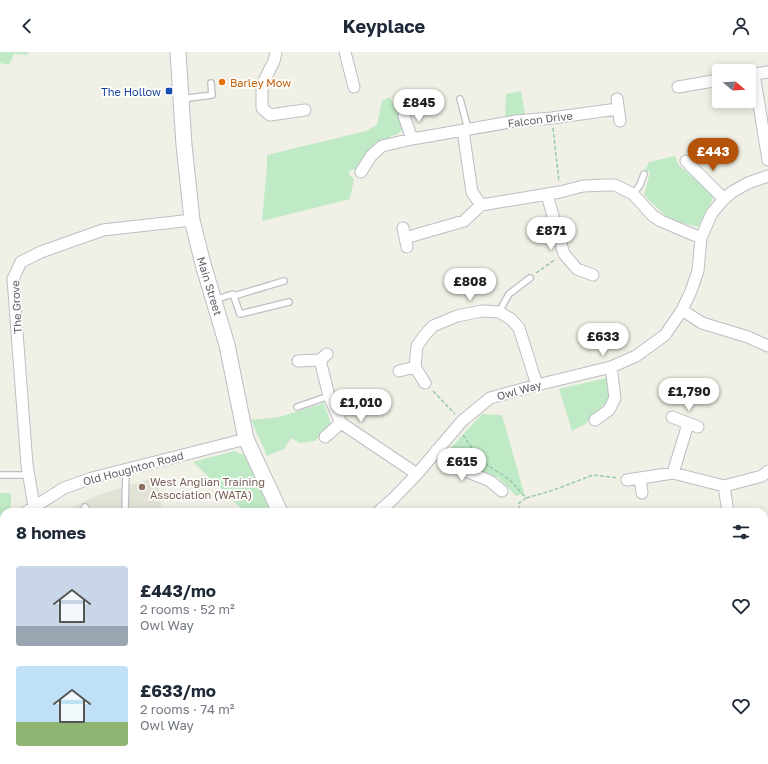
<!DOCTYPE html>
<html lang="en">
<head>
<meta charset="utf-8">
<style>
  :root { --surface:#fff; --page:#f2f2f3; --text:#1f2937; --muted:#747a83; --accent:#b45309 }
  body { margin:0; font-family:"Golos Text",sans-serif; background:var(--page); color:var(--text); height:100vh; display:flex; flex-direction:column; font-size:15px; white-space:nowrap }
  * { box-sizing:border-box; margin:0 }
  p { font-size:13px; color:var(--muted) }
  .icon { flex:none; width:22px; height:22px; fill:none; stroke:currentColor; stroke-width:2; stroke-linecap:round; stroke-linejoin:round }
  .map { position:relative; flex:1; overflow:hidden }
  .sheet { position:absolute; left:0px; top:456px; width:768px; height:256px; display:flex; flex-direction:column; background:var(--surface); border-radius:12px 12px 0 0; box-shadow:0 2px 10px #0003 }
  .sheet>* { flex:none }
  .needle { width:26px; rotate:108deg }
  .buttons { position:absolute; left:712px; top:12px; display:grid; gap:8px }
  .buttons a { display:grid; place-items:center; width:44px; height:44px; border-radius:4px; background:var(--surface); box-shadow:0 2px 10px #0003; font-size:20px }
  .price { position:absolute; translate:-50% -34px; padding:0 9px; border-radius:14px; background:#fff; color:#222; font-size:13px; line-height:26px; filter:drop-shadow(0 1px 2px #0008) }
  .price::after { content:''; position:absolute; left:50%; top:24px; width:12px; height:9px; margin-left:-6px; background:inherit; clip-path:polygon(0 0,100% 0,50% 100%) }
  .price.on { background:var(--accent); color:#fff }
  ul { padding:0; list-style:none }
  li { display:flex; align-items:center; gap:12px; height:100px; padding:0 16px }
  li span { display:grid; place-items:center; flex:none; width:112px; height:80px; border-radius:4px; color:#555 }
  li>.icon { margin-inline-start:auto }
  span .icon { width:48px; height:48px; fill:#fffc; stroke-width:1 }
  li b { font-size:17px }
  h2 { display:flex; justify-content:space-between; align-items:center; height:48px; padding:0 16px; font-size:17px }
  header { display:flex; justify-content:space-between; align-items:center; height:52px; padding:0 16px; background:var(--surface); font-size:18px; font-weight:700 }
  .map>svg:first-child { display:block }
  .education { fill:#e3e2d6 }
  .green { fill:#c0eac6 }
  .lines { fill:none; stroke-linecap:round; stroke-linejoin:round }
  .lane-casing { stroke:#bdbec5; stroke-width:8 }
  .street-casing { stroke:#bdbec5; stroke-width:13 }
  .secondary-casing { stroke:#bbbdc4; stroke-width:17 }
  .highway-casing { stroke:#f6cc00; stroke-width:21 }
  .path { stroke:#98c9ad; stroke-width:1.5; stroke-dasharray:4 2; stroke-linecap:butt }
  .lane { stroke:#fff; stroke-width:5.5 }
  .street { stroke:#fff; stroke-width:11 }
  .secondary { stroke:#fff; stroke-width:15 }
  .highway { stroke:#fff28e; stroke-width:19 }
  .food-dot { fill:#e8710a; stroke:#fff; stroke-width:1.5 }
  .transit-dot { fill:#1a4fb4; stroke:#fff; stroke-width:1.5 }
  .education-dot { fill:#8d6e63; stroke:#fff; stroke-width:1.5 }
  .labels { text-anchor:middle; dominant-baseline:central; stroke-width:3.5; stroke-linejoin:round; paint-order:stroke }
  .food-label { font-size:11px; fill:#c56008; stroke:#fff; text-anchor:start }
  .transit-label { font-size:11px; fill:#164399; stroke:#fff; text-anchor:end }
  .street-label { font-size:11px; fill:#5d6067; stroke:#fff }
  .education-label { font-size:11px; fill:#785e54; stroke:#fff; text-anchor:start }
</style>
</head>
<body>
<header><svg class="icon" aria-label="back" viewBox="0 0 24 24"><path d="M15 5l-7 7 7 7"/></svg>Keyplace<svg class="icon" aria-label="person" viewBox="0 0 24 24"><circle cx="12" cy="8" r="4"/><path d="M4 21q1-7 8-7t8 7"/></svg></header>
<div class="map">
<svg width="768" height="712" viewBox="0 0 768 712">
  <rect width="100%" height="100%" fill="#f1f0e6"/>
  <!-- education -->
  <path class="education" d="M156,425L162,460H64L95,444Z
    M4,498V645H0V502Z"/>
  <!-- green -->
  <path class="green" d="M0,0H28L27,3L14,2L9,13L0,11Z
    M521,39L525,62L505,65L506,42Z
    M390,45L402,71V78L397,83L390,84L391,87L378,90L357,117L350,118L349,123L354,127L350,147L262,169L267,114V103L366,79L377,73L382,49Z
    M675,104L678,112L714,145L698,175L670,168L644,143L650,120L645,118L649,110Z
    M606,326L610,346L585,372L572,379L559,337Z
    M324,351L331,372L315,389L300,391L291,386L284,397L267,404L251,368L279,365Z
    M482,362L502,363L524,441L516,444L499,426L473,417L447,400Z
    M234,399L247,404L270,460L243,458L193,410Z
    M0,441H11V455L8,460H4V463L0,466Z
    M768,496V565L764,568V499Z
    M0,645H4V708H187V712H0Z"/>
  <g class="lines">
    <defs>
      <path id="lane" d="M181,47L212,43L211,31
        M460,47L468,77
        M633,142L640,133L644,122
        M234,244L284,229
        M214,248L233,242L240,262L289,250
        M499,260L509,242L530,226
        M297,355L329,344
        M0,423H29
        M85,455L89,460
        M125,460L126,417
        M0,480L4,476
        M554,712L556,708"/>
      <path id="street" d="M276,0L274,9L262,33V56L270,63L305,58
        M345,0L354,35
        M754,22L768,108
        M749,23L768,20
        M678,35L719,28
        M617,47L620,69
        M404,64L412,87
        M463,79L472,140L481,153
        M686,109L724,147
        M361,120L371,104L382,94L412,87L516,69L552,66L617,57
        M547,143L564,202L577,217L593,223
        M403,176L407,195
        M405,186L464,169L481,153L560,140L583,134L606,133H615L633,142L653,164L661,169L701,186
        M682,258L702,271L748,285L768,294
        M320,308L329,344L341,371L417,422
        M298,309L320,308L327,302
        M399,319L415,315
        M425,331L415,315L417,294L424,284L433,274L457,264L482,259L499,260L511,267L519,276L537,333
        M672,365L698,375
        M595,368L609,358L615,346L611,315
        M325,385L341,371
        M437,398L468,420L490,429L502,439
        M673,421L688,372
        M640,426L642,441
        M627,428L673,421L724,434L762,424L768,419
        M724,434L728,460
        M34,454L27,413L13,227L21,210L41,200L103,178L192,168
        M26,460L64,436L92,426L246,387
        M378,460L393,447L417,422L462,369L490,346L537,333L611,315L636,304L665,283L682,258L691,239L698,219L701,186L712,161L724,147L732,140L748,131L768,124"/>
      <path id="secondary" d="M178,0L184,93L192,168L203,212L227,293L246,387L280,460
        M381,708L382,712"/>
      <path id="highway" d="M764,579L768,576
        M394,712L401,708
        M442,712H451
        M486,712L514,708
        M526,712L534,708"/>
    </defs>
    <!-- lane casing -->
    <use href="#lane" class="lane-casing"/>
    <!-- street casing -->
    <use href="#street" class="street-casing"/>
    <!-- secondary casing -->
    <use href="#secondary" class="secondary-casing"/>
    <!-- highway casing -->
    <use href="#highway" class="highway-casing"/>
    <!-- path -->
    <path class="path" d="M553,76L559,130
      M536,221L556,207
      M433,339L455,362
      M463,383L480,408L510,428L526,446L519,451L520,460
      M526,446L551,439L593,423L618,426
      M764,521L768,520"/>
    <!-- lane -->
    <use href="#lane" class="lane"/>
    <!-- street -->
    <use href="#street" class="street"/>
    <!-- secondary -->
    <use href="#secondary" class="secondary"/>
    <!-- highway -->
    <use href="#highway" class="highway"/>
  </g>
  <!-- markers -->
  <circle class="food-dot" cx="222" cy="30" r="4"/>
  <rect class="transit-dot" x="165" y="35" width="8" height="8" rx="2"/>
  <circle class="education-dot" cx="142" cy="435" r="4"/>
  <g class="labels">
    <!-- food labels -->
    <g class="food-label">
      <text x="230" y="30">Barley Mow</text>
    </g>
    <!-- transit labels -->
    <g class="transit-label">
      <text x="161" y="39">The Hollow</text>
    </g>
    <!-- street labels -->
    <g class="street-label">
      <text transform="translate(540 67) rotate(-7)">Falcon Drive</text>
      <text transform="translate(210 234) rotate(73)">Main Street</text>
      <text transform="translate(16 255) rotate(-93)">The Grove</text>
      <text transform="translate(519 338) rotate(-16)">Owl Way</text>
      <text transform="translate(133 416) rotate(-15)">Old Houghton Road</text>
    </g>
    <!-- education labels -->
    <g class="education-label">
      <text x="150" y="429">West Anglian Training<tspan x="150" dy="13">Association (WATA)</tspan></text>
    </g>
  </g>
</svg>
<div class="buttons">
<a><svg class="needle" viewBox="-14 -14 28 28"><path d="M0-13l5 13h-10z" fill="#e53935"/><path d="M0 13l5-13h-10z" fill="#747a83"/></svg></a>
</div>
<b class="price" style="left:419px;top:71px">£845</b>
<b class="price on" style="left:713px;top:120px">£443</b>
<b class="price" style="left:551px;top:199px">£871</b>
<b class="price" style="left:470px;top:250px">£808</b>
<b class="price" style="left:603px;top:305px">£633</b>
<b class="price" style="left:689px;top:360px">£1,790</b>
<b class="price" style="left:361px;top:371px">£1,010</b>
<b class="price" style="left:462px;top:430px">£615</b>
<section class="sheet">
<h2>8 homes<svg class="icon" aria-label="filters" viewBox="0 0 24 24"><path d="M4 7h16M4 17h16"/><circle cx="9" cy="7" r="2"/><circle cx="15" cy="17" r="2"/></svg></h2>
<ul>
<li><span style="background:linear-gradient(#c9d6e8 75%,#9aa5b1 0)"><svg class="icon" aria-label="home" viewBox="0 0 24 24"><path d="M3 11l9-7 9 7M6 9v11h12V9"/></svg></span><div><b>£443/mo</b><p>2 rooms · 52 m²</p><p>Owl Way</p></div><svg class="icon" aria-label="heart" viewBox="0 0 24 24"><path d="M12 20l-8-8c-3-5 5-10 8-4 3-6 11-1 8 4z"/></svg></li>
<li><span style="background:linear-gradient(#bfe0f5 70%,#8fb573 0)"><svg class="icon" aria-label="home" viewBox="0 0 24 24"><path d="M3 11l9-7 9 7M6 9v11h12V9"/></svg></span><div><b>£633/mo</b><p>2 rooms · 74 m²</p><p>Owl Way</p></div><svg class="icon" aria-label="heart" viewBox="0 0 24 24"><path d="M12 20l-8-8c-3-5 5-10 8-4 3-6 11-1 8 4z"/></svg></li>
</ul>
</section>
</div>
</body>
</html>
